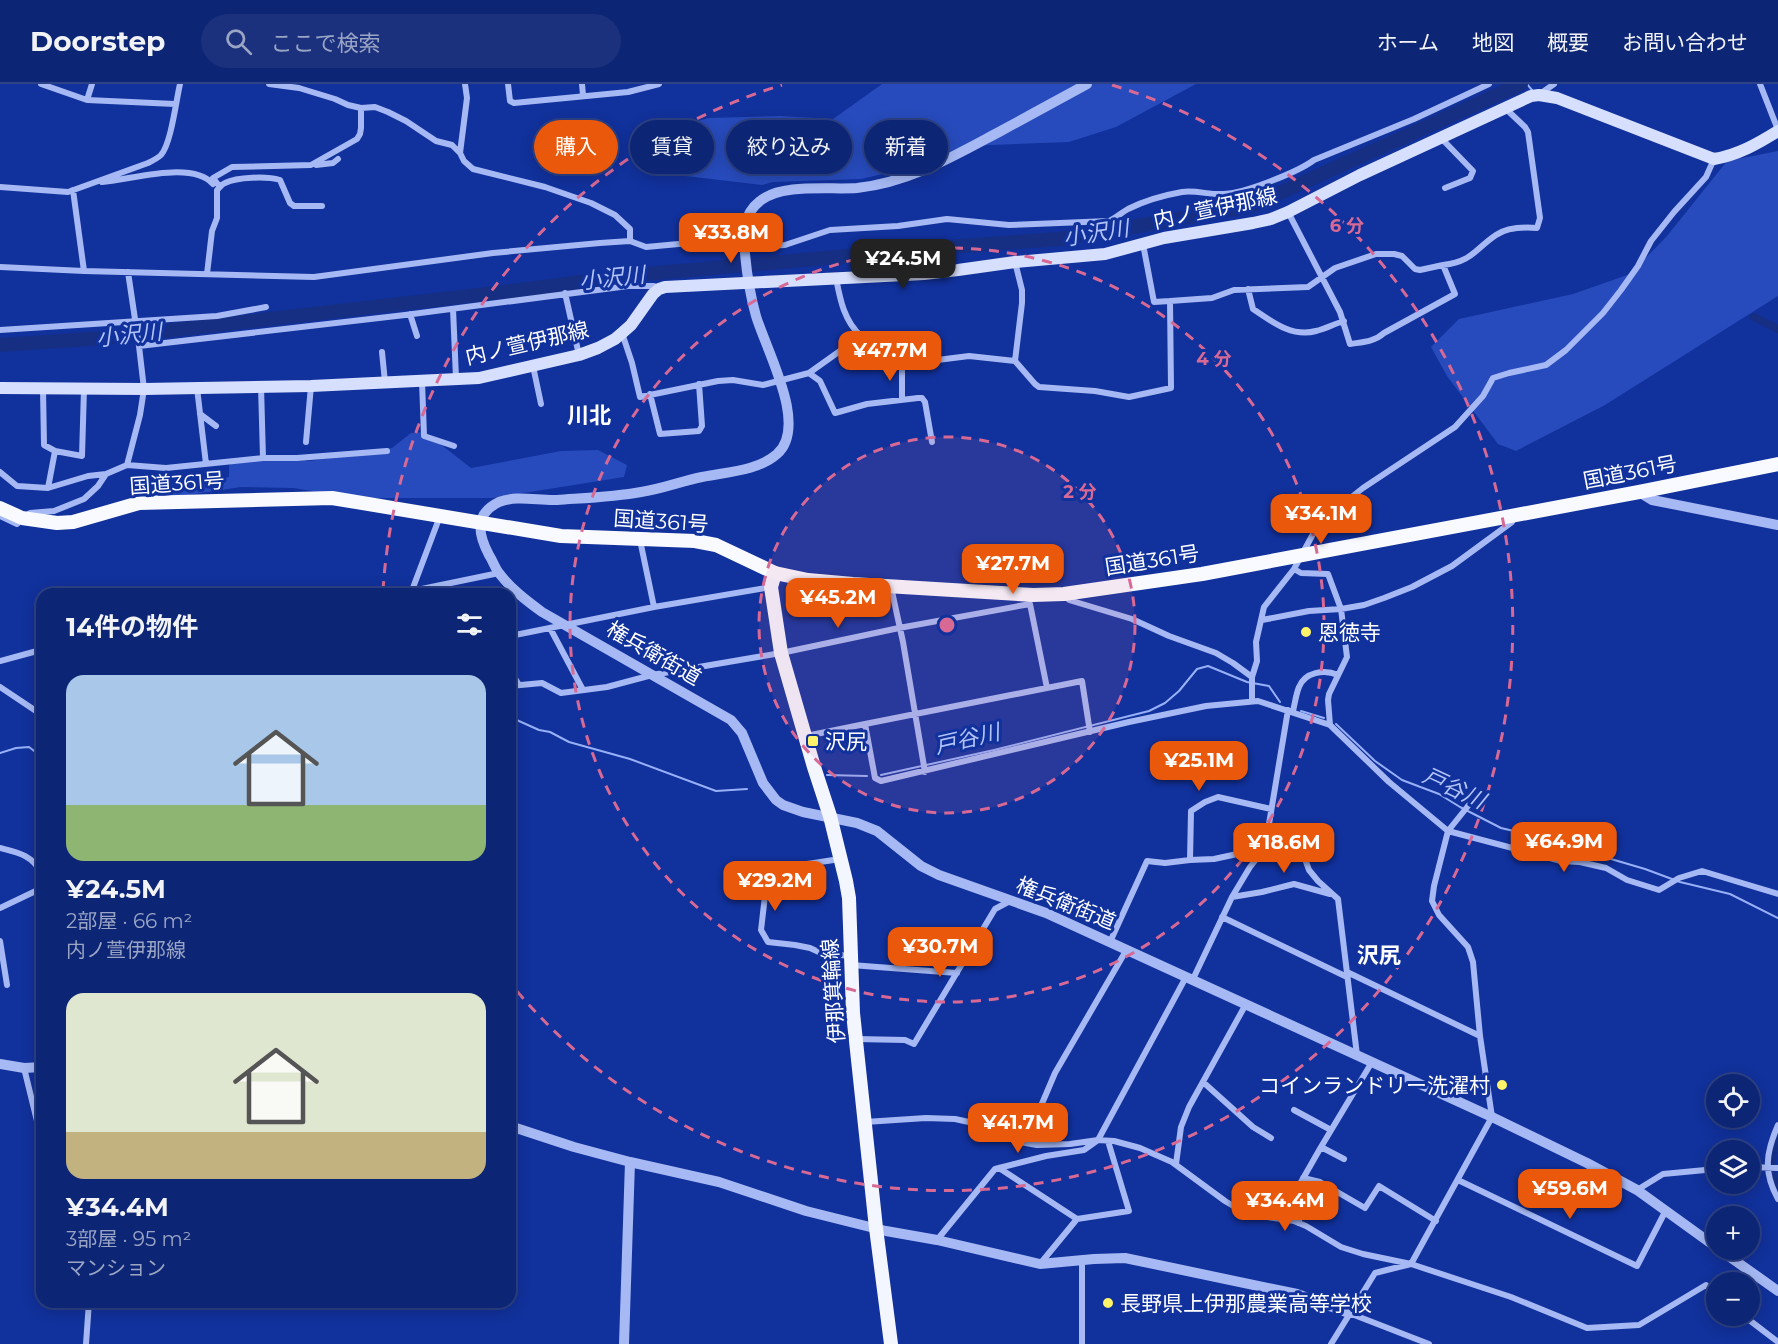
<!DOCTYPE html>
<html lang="ja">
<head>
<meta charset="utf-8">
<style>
  :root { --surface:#0d2575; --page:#1b317d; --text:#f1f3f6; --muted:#9aa5c5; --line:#2d4287; --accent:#ea580c }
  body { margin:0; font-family:Montserrat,"Noto Sans JP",sans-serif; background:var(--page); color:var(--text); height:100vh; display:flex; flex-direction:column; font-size:22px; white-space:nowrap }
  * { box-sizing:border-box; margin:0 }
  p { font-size:20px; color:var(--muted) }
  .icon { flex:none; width:33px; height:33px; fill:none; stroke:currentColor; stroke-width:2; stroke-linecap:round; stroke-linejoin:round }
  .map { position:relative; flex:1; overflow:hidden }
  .drawer { position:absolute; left:36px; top:504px; width:480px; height:720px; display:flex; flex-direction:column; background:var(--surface); border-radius:18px; box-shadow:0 3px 15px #0003,0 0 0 2px var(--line) }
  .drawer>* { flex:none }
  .hud { position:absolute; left:534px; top:36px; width:570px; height:54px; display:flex; gap:12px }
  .fabs { position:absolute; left:1706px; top:990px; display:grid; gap:12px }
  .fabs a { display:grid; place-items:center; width:54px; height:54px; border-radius:50%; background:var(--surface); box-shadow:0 3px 15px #0003,0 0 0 2px var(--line); font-size:30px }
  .price { position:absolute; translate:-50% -51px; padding:0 14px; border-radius:12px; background:var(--accent); color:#fff; font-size:20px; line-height:39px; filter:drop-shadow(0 2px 3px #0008) }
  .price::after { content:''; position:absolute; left:50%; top:36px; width:18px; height:14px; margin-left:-9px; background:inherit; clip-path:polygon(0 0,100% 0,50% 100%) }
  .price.current { background:#222; color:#fff }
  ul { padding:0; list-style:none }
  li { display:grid; align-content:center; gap:12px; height:318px; padding:0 30px }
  li span { display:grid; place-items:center; height:186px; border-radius:18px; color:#555 }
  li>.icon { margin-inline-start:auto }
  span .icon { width:108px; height:108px; fill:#fffc; stroke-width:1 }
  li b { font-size:26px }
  h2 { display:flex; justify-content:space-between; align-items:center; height:72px; padding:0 30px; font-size:26px }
  .tag { padding:0 21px; border-radius:27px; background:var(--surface); box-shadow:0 3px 15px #0003,0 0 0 2px var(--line); font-size:21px; line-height:54px }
  .tag.current { background:var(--accent); color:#fff }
  header { display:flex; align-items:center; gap:36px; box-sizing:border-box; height:84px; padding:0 30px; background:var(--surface); border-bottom:2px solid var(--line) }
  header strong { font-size:28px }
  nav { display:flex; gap:33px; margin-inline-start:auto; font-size:21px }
  .search { width:420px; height:54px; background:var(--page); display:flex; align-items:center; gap:15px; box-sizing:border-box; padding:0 21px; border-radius:33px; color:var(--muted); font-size:22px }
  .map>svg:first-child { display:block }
  .green { fill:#274bbc }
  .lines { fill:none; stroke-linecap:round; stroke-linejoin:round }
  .stream { stroke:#97b0f8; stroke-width:2 }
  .canal { stroke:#172f82; stroke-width:8 }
  .river { stroke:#172f82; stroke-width:14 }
  .minor { stroke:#a6b9f4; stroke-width:6 }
  .tertiary { stroke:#a6b9f4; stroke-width:10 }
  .secondary { stroke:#d6dffd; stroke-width:12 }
  .primary { stroke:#f3f5ff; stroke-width:14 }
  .trunk { stroke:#f9faff; stroke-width:14 }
  .ring { fill:none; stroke:#d76994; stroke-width:3; stroke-dasharray:10 8 }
  .poi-dot { fill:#fff369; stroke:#11319c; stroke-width:2 }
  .labels { text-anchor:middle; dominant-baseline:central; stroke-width:6; stroke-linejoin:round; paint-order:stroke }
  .street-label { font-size:21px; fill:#fff; stroke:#11319c }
  .poi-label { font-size:21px; fill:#fff; stroke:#11319c; text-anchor:start }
  .water-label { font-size:22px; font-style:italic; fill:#b2c4fb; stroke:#11319c }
  .neighbourhood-label { font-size:22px; font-weight:bold; fill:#fff; stroke:#11319c }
  .centre { fill:#d76994; stroke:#11319c; stroke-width:3 }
  .ring-label { font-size:18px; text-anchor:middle; font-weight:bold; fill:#d76994; stroke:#11319c; stroke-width:6; stroke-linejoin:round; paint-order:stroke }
</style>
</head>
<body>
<header>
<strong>Doorstep</strong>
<div class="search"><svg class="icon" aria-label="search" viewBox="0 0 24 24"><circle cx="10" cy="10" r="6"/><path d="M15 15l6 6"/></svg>ここで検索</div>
<nav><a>ホーム</a><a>地図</a><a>概要</a><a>お問い合わせ</a></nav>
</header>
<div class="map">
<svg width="1778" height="1260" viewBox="0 0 1778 1260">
  <rect width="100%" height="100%" fill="#11319c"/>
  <!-- green -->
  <path class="green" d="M882,0H1196L1116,43L1069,58L964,62L904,85L861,95L773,98L762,101L669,90L637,74L656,50L708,34L780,32L833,35Z
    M1778,67V212L1605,321L1516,367L1498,360L1447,292L1431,263L1459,235L1573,210L1630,190L1667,152L1727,77Z
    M425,348L471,384L561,367L598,366L627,381L624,393L493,414H358L293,404L241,403L168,414L139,413L135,400H192L229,393V381L242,375L310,377L392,364L411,349Z"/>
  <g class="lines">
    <!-- stream -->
    <path class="stream" d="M1527,0L1532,6
      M1301,627L1324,634
      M510,633L539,646L550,648L569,658L630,675L716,707L747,705
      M1336,640L1375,677L1402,696L1439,710L1460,723L1501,744L1548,755L1585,761L1611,775L1645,785L1680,798L1730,810L1778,834
      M0,669L16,664L29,663L38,670L42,684
      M827,691L867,692
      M881,691L994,666L1149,627L1165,619L1179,607L1197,585L1208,582L1247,598L1269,602L1280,618"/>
    <!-- canal -->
    <path class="canal" d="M1754,233L1778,245
      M1778,1051C1771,1069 1769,1088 1778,1106"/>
    <!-- river -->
    <path class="river" d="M0,261L104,254L529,205L634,191L949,163L1059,155L1132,143L1251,122L1521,0"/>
    <!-- minor -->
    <path class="minor" d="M41,0L87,16L175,20
      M269,0L299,4L335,15L348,21L361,24L375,23L388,28L406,37L436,57L452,61L460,69L464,77L473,85L545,103L591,119L615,131L630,145V157
      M508,0L510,17L514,19L628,8L659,0
      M582,0L583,11
      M1760,0L1778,46
      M1540,10L1554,0
      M87,16L92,0
      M1441,54L1473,87L1470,94L1445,104
      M460,69L467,14L465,0
      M316,81L333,79L338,75
      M102,98C131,96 192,76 213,100
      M0,103L68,108L148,79C152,77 158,74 161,71C171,60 176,17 180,0
      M220,103L213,94L232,83L311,81L357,55L360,50L361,44V24
      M73,106L84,187
      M1288,128L1340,228L1350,260C1363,258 1374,258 1384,249L1455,210L1443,181C1472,178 1475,165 1496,151C1508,143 1524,143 1537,144L1540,134L1528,48L1525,43L1505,24
      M1143,160L1154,218L1170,217
      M1015,178L1022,206V219L1015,277L1035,300L1039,303L1095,307L1129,313L1171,304L1170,217L1212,214L1234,206L1308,203L1335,184L1376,170H1394L1402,172L1415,185L1420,186L1443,181
      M0,183L84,187L314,193L493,169L600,159L630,157L646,163L744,154L756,160L763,162L785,161L830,146L898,142L947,135L1009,141L1109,137C1116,134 1121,129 1128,125C1144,117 1165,111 1182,108C1196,106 1210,111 1223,110C1243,110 1298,88 1314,76L1414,35L1489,0
      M207,190L212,147L217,134V106C220,103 222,100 225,99C237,93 267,92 280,96L290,119L294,122H322
      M836,194C840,215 844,237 861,252
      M1248,205L1253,225C1271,237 1292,254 1316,247C1325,245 1334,240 1344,237
      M565,209L579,271
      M453,225L456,294
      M410,230L417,252
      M0,246L217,232L266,223
      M622,249L632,279L640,313L718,297L733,296L763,301L809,289L820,297L835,329L867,320L918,314H922L925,318L932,358
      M139,262L405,231L628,202H654L658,205
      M382,268L385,298
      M533,282L541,320
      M809,289L861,252L898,281L969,272L1015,277
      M422,297L424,352L454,362
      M261,302L263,374
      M197,304L206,380
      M43,305L44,361L55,367
      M650,310L660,350L699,347L702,342L699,300
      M902,315V280
      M200,330L216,342
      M306,358L311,302
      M127,381L166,384L263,374H297L387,367
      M0,388L17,402L48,404L88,392L106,390
      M48,404L55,367L82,372L84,305
      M0,432L17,440L22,434L30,429L54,427L84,415L98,402L106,390L127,381L140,331L144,305L139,262L128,188
      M640,456L654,523
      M1294,485L1301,489L1328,490L1341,525L1347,573L1329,610L1328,616L1330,641
      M891,503L903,558L925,688
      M412,507L499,489
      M411,509L440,432
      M1065,511L1069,516L1132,535L1169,552L1216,569L1233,579L1252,593
      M1262,536L1309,527L1341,525L1364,521L1384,514L1412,503L1452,482L1512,438L1514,434
      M550,544L583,606
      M510,552L654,523L771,503
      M0,577L37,567L42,582
      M510,586L519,601
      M510,602L542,599L561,609L607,603L652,591L781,569L899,544L1030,520L1047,604
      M0,603L42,631
      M1252,616V593L1257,577L1256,558L1264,523L1294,485L1319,439L1363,404L1455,343L1483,312L1493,294L1509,289L1546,281L1566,266L1603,229L1621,206L1638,182L1651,157L1674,128L1706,93L1714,75
      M1293,627C1295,619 1296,610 1299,603C1305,588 1324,585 1338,591
      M865,640L1082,597L1090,648
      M806,652L865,640L875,694L881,697L1129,638L1206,622L1258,617L1330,641L1389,698L1448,747L1561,777L1580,778L1606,784L1627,796L1659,806L1679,794L1702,787L1778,810
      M0,764C20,769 31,771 42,789
      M840,775L768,786L761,846L768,858L795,861L810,864L821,869L850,872
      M1190,776L1191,727L1205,718L1218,713L1271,725
      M1232,813L1262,808L1294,800L1330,810
      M0,824L42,804
      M1222,833L1347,893
      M0,857L7,901
      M1110,858L1147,777L1165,779L1190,776L1214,775L1265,764L1296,768L1305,775L1309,786L1318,797L1338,815L1357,971
      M851,881L957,889
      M1347,888L1480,952
      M1193,895L1232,813L1250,783L1265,764L1288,626
      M856,955L905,956L914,960L995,825L1010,817
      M24,984L39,1045
      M1203,998L1253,1043L1271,1054
      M1294,1026L1331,1046
      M865,1038L926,1034L955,1035L969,1038L1020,1058L1037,1061L1070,1060L1098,1056L1114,1057L1140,1064L1172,1078L1225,1117L1240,1126L1253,1131L1294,1137L1306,1142L1341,1163L1363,1170L1411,1180L1511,1213L1587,1244L1639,1241L1706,1201L1716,1209
      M1778,1041C1766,1068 1763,1088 1778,1115
      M1028,1059L1038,1029L1055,989L1127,865
      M1344,1075L1321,1063L1372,978
      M1176,1080L1181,1043L1189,1023L1246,920
      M1749,1083L1778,1084
      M999,1084L1077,1135
      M1303,1094L1320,1098L1365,1124L1379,1102L1436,1137
      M1458,1096L1637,1182L1666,1126
      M1637,1106L1663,1090L1716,1085
      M1299,1139L1301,1098L1321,1063
      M937,1156L995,1085L1046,1072L1084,1066L1098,1056L1186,893
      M1082,1176V1260
      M1040,1180L1077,1135L1129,1127L1108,1057
      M1349,1229L1429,1260
      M1744,1232L1778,1258
      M86,1260L89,1218
      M1331,1260L1375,1189L1411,1180L1492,1033L1480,952L1473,878L1468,863L1439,831L1432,817L1434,802L1448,747L1472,717"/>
    <!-- tertiary -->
    <path class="tertiary" d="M1087,0C1058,16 1028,32 999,48C954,72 910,98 857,104C830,106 782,99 760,117C742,131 743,150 745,170C747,191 750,211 756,232C766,266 809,342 777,370C758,387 726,388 702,393C682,397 662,405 641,408C614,413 585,414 557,416C539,417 517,411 499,418C474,430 478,450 489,471C493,477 495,484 499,489C511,505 527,517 542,528L731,636L742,649L763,699L776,716L783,721L803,728L857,739L877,747L921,782L939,791L1046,829L1492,1033L1587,1079L1637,1106L1716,1163
      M1639,408L1652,416L1778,441
      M0,980L24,984L42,983
      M510,1042L574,1063L630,1078L719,1098L806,1127L886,1147L937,1156L1040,1180L1094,1175L1125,1174L1297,1210L1349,1229
      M1720,1166L1778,1207
      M624,1260L630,1078"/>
    <!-- secondary -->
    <path class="secondary" d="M0,304L144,305L311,302L479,294L579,271L598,264L615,255L622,249L631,241L653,210L659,205L665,203L924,190L958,186L1015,178L1105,170L1164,154L1253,139L1271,135L1288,128L1360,91L1531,12L1539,11L1557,14L1714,75C1738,71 1757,60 1778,47"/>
    <!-- primary -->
    <path class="primary" d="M775,489L771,503L781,569L814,683L830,732L846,797L849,814L853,929L876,1144L891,1260"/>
    <!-- trunk -->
    <path class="trunk" d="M0,424L22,434L57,439L73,438L139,419L332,414L561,452L695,457L716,461L775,489L808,496L853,500L1033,511L1064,510L1202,490L1639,408L1778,380"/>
  </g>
  <!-- distance rings -->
  <circle cx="947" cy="541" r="188" fill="#d76994" fill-opacity=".12"/>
  <g class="ring">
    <circle cx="947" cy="541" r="188"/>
    <circle cx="947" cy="541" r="377"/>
    <path d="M383 507A565 565 0 0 1 782 1M1112 1A565 565 0 1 1 511 900"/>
  </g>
  <!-- markers -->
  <g class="poi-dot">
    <circle cx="1306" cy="548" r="6"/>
    <rect x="807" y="651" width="12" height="12" rx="3"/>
    <circle cx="1502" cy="1001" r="6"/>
    <circle cx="1108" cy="1219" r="6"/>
  </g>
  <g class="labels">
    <!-- street labels -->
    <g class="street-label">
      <text transform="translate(1215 124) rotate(-12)">内ノ萱伊那線</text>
      <text transform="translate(527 259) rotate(-13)">内ノ萱伊那線</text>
      <text transform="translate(1630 388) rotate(-11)">国道361号</text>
      <text transform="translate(177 399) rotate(-4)">国道361号</text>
      <text transform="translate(661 437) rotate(4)">国道361号</text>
      <text transform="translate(1152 476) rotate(-9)">国道361号</text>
      <text transform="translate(654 569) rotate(30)">権兵衛街道</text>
      <text transform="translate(1066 819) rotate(22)">権兵衛街道</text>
      <text transform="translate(833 907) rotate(-94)">伊那箕輪線</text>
    </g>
    <!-- poi labels -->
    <g class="poi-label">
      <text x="1318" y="548">恩徳寺</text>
      <text x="825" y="657">沢尻</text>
      <text x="1490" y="1001" text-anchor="end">コインランドリー洗濯村</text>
      <text x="1120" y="1219">長野県上伊那農業高等学校</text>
    </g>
    <!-- water labels -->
    <g class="water-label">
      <text transform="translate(1096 149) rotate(-9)">小沢川</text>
      <text transform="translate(612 194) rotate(-6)">小沢川</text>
      <text transform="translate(129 251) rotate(-6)">小沢川</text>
      <text transform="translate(967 655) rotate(-13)">戸谷川</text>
      <text transform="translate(1454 704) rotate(25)">戸谷川</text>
    </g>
    <!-- neighbourhood labels -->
    <g class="neighbourhood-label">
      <text x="589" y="331">川北</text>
      <text x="1379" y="871">沢尻</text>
    </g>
  </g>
  <circle cx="947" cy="541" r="9" class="centre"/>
  <g class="ring-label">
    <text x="1347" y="148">6 分</text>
    <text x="1214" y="281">4 分</text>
    <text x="1080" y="414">2 分</text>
  </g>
</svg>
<div class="fabs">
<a><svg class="icon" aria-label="locate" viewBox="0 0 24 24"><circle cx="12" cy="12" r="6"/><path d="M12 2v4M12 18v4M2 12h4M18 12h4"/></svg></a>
<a><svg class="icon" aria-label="layers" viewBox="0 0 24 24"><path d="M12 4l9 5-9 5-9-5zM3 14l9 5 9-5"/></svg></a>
<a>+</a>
<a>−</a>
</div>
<b class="price" style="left:731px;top:180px">¥33.8M</b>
<b class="price current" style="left:903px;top:206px">¥24.5M</b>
<b class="price" style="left:890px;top:298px">¥47.7M</b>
<b class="price" style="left:1321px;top:461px">¥34.1M</b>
<b class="price" style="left:1013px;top:511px">¥27.7M</b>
<b class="price" style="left:838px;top:545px">¥45.2M</b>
<b class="price" style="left:1199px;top:708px">¥25.1M</b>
<b class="price" style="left:1564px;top:789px">¥64.9M</b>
<b class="price" style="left:1284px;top:790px">¥18.6M</b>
<b class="price" style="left:775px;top:828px">¥29.2M</b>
<b class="price" style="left:940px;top:894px">¥30.7M</b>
<b class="price" style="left:1018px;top:1070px">¥41.7M</b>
<b class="price" style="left:1570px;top:1136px">¥59.6M</b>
<b class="price" style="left:1285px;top:1148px">¥34.4M</b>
<div class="hud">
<a class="tag current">購入</a>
<a class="tag">賃貸</a>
<a class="tag">絞り込み</a>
<a class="tag">新着</a>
</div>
<section class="drawer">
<h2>14件の物件<svg class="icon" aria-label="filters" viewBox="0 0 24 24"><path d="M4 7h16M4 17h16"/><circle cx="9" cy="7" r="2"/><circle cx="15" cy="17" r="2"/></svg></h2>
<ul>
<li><span style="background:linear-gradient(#a9c7e8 70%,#8fb573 0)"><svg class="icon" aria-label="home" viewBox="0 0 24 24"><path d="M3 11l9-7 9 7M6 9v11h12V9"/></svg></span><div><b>¥24.5M</b><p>2部屋 · 66 m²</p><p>内ノ萱伊那線</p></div></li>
<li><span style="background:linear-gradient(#dfe7d0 75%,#c2b280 0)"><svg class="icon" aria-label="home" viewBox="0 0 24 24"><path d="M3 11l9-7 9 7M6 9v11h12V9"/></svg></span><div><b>¥34.4M</b><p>3部屋 · 95 m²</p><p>マンション</p></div></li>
</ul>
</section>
</div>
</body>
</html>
